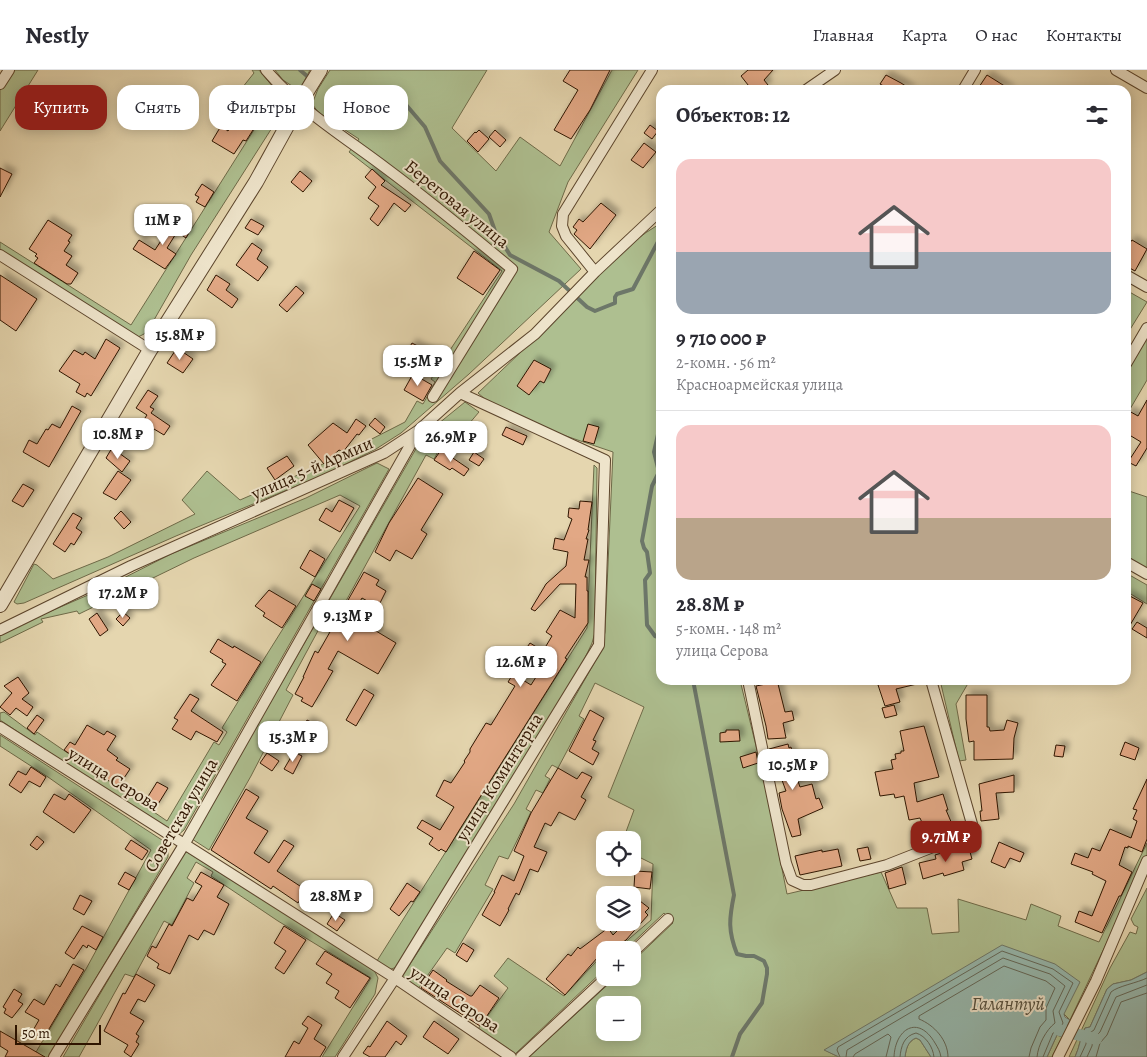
<!DOCTYPE html>
<html lang="ru">
<head>
<meta charset="utf-8">
<style>
  :root { --surface:#fff; --page:#f2f2f3; --text:#2b2b33; --muted:#7c7c81; --line:#e1e1e2; --accent:#8f2418 }
  body { margin:0; font-family:Alegreya,serif; background:var(--page); color:var(--text); height:100vh; display:flex; flex-direction:column; font-size:19px; white-space:nowrap }
  * { box-sizing:border-box; margin:0 }
  p { font-size:16px; color:var(--muted) }
  .icon { flex:none; width:28px; height:28px; fill:none; stroke:currentColor; stroke-width:2; stroke-linecap:round; stroke-linejoin:round }
  .map { position:relative; flex:1; overflow:hidden }
  .sheet { position:absolute; left:656px; top:15px; width:475px; height:600px; display:flex; flex-direction:column; background:var(--surface); border-radius:15px; box-shadow:0 2px 12px #0003 }
  .sheet>* { flex:none }
  .guide { position:absolute; left:15px; top:15px; width:475px; height:45px; display:flex; gap:10px }
  .controls { position:absolute; left:596px; top:761px; display:grid; gap:10px }
  .controls a { display:grid; place-items:center; width:45px; height:45px; border-radius:10px; background:var(--surface); box-shadow:0 2px 12px #0003; font-size:25px }
  .scale { position:absolute; left:15px; bottom:12px; width:86px; box-sizing:border-box; padding-left:5px; border:2px solid #2f1500; border-top:0; font-size:14px; line-height:18px; white-space:nowrap; color:#2f1500; -webkit-text-stroke:4px #eee4cb; paint-order:stroke }
  .price { position:absolute; translate:-50% -42px; padding:0 11px; border-radius:10px; background:#fff; color:#222; font-size:16px; line-height:32px; filter:drop-shadow(0 1px 2px #0008) }
  .price::after { content:''; position:absolute; left:50%; top:30px; width:15px; height:11px; margin-left:-8px; background:inherit; clip-path:polygon(0 0,100% 0,50% 100%) }
  .price.current { background:var(--accent); color:#fff }
  ul { padding:0; list-style:none }
  li { display:grid; align-content:center; gap:10px; height:265px; padding:0 20px }
  li+li { border-top:1px solid var(--line) }
  li span { display:grid; place-items:center; height:155px; border-radius:15px; color:#555 }
  li>.icon { margin-inline-start:auto }
  span .icon { width:90px; height:90px; fill:#fffc; stroke-width:1 }
  li b { font-size:21px }
  h2 { display:flex; justify-content:space-between; align-items:center; height:60px; padding:0 20px; font-size:21px }
  .pill { padding:0 18px; border-radius:15px; background:var(--surface); box-shadow:0 2px 12px #0003; font-size:18px; line-height:45px }
  .pill.current { background:var(--accent); color:#fff }
  header { display:flex; align-items:center; gap:30px; box-sizing:border-box; height:70px; padding:0 25px; background:var(--surface); border-bottom:1px solid var(--line) }
  header strong { font-size:24px }
  nav { display:flex; gap:28px; margin-inline-start:auto; font-size:18px }
  .map>svg:first-child { display:block }
  .green { fill:#aebf90; stroke:#6e6a48; fill-rule:evenodd }
  .water { fill:#96b9af; stroke:#6d7769 }
  .lines { fill:none; stroke-linecap:round; stroke-linejoin:round }
  .shore { stroke:#626758; stroke-width:1 }
  .stream { stroke:#6d7769; stroke-width:4 }
  .canal { stroke:#96b9af; stroke-width:12 }
  .building { fill:#e2a885; stroke:#2f1500; filter:url(#shadow) }
  .minor-casing { stroke:#5c452c; stroke-width:12 }
  .tertiary-casing { stroke:#5c452c; stroke-width:16 }
  .minor { stroke:#eee4cb; stroke-width:10 }
  .tertiary { stroke:#eee4cb; stroke-width:14 }
  .labels { text-anchor:middle; dominant-baseline:central; stroke-width:4; stroke-linejoin:round; paint-order:stroke }
  .street-label { font-size:18px; fill:#2f1500; stroke:#eee4cb }
  .water-label { font-size:19px; font-style:italic; fill:#534e3d; stroke:#eee4cb }
</style>
</head>
<body>
<header>
<strong>Nestly</strong>
<nav><a>Главная</a><a>Карта</a><a>О нас</a><a>Контакты</a></nav>
</header>
<div class="map">
<svg width="1147" height="987" viewBox="0 0 1147 987">
  <defs>
    <filter id="shadow"><feDropShadow dx="4.5" dy="-4.5" stdDeviation="2.5" flood-color="#0004"/></filter>
  </defs>
  <rect width="100%" height="100%" fill="#e5d6af"/>
  <filter id="stains"><feTurbulence type="fractalNoise" baseFrequency=".004" numOctaves="4"/><feColorMatrix values="0 0 0 0 .2 0 0 0 0 .09 0 0 0 0 .02 0 0 0 .5 -.17"/></filter>
  <radialGradient id="worn" r=".72"><stop offset=".6" stop-color="#630" stop-opacity="0"/><stop offset="1" stop-color="#630" stop-opacity=".3"/></radialGradient>
  <!-- green -->
  <path class="green" d="M11,0H38L0,61V18Z
    M252,0H259L283,29L284,39L191,185L150,257L144,264L138,267L0,182V172L131,255L269,36L242,18L254,3Z
    M275,0H310L301,17L295,18L283,10Z
    M330,0H487L452,58L496,101L520,67L560,96L612,0H638L568,112L549,162L581,199L469,304L401,363L376,379L328,403L176,466L24,533L17,534L14,532L34,494L37,495L53,509L108,487L195,444L182,430L207,401L240,430L321,395L405,352L417,331L423,334L435,312L431,309L502,201L349,82L359,69L319,43L312,34L318,19Z
    M661,153V610H740L764,709L787,824L881,802L897,838H927L932,864L959,862L958,829L1026,850L1031,834L1061,846L1058,856L1099,872L1147,773V788L1070,950L1064,944L825,980L839,987H529L615,908H632L633,891L673,853L664,843L625,880H616L651,850L653,794L633,784L632,770H623L634,740L608,727L644,637L595,613L579,646L584,649L558,698L552,695L545,706L550,709L543,723L536,720L526,739L531,742L508,789L499,786L485,815L493,819L455,883L447,878L418,919L401,908L514,734L601,581L605,562L613,382L557,363L493,336L478,323C504,298 530,274 555,248C588,214 620,177 661,153ZM605,935H632V962H605Z
    M1126,220L1147,232L1126,266Z
    M1147,257V310L1126,346V294Z
    M465,332L479,342L446,381L440,378L434,389L426,385L329,562L320,557L286,620L293,625L251,706L209,780L192,769L417,377L433,358Z
    M377,393L389,399L184,760L177,766L0,650V643L4,642L35,665L37,662L167,751L214,672L219,675L227,662L222,658L264,589L360,436L340,425L194,488L79,544L77,541L41,549L43,552L0,573V563L102,519L171,484L306,428Z
    M594,395L597,398L595,548L596,559L592,573L569,622L397,897L388,900L375,894L587,558Z
    M1126,420L1147,427V499L1126,487Z
    M1126,503L1147,515V534L1126,521Z
    M940,610H970L956,634L966,690L959,691Z
    M0,665L162,770L168,778V787L49,987H33L86,899L151,780L48,707L0,676Z
    M187,782L374,900L378,908L375,924L335,987H322L371,908L278,851L211,806L213,802L196,792L187,808L194,813L172,855L164,851L134,907L125,904L79,987H63L175,796L184,783Z
    M1147,818V902L1131,910L1113,914L1107,919L1090,957L1085,958C1080,968 1080,976 1075,987H1069L1110,898L1130,862L1136,864L1138,857L1134,855L1131,849Z
    M605,882V899L514,985L478,959L508,918L494,906L508,888L564,926Z
    M1057,965L1062,967L1052,987H1047Z
    M916,968L920,970L931,987H905C906,979 908,971 916,968Z"/>
  <!-- water -->
  <path class="water" d="M1002,875L1055,894L1080,912L1064,944L1065,947L1070,950L1062,967L1057,965L1047,987H931L920,970L916,968C908,971 906,979 905,987H839L824,980Z
    M1147,902V987H1075C1080,976 1080,968 1085,958L1090,957L1107,919L1113,914L1131,910Z"/>
  <g class="lines">
    <!-- shore -->
    <path class="shore" d="M840,987L837,980L838,977L1002,881L1053,899L1073,913L1059,942L1063,953L1060,959L1053,963L1043,987
      M846,987L847,980L1003,888L1050,904L1065,916L1053,941L1055,953C1046,960 1038,975 1037,987
      M853,987L855,984L888,964L891,967L886,987
      M894,987C895,959 918,944 935,973C938,978 940,981 941,987
      M900,987C901,976 904,966 916,963C926,966 933,977 934,987
      M948,987C948,970 934,955 919,949V946L1004,896L1046,911L1055,918L1046,938V950L1040,957L1031,978L1029,987
      M1080,987L1086,974V968L1088,964L1094,960L1111,922C1118,916 1137,913 1147,908
      M1087,987L1092,976L1093,969L1100,962L1116,927L1147,915
      M1096,987L1100,973L1107,965L1121,932L1147,923"/>
    <!-- stream -->
    <path class="stream" d="M300,0L307,6
      M338,21L360,25L374,19H385L396,23L425,57L440,91L489,144L495,161L510,185L559,211L587,237L595,241L615,233V227L617,224L633,219L661,166
      M661,351L654,382L659,402L652,416L642,471L644,478L647,482L650,503L645,510L647,555L655,566L661,568
      M693,610L734,825C729,849 728,861 737,884L746,886H754L764,891L767,898V904L762,933L740,964L732,987"/>
    <!-- canal -->
    <path class="canal" d="M1059,960L1096,969"/>
  </g>
  <!-- building -->
  <path class="building" d="M570,0H610L590,40L571,69L554,60L578,20L563,11Z
    M748,0H773L764,10L768,15L761,20H752L741,6Z
    M886,5L901,13L912,20H891L880,14Z
    M987,5L1011,20H977Z
    M233,53L240,58L243,54L253,60L246,71L243,70L234,84L212,71L221,56L228,61Z
    M650,55L658,61L652,69L644,63Z
    M479,60L489,69L478,82L467,71L475,62L476,63Z
    M495,60L506,70L500,77L489,67Z
    M644,73L656,82L643,98L631,90Z
    M0,98L12,104L0,127Z
    M372,99L385,111L381,115L411,135L405,142L394,133L378,156L370,149L379,136L368,128L376,117L365,107Z
    M300,101L312,111L303,122L291,112Z
    M202,114L214,122L205,137L196,132L199,127L195,125Z
    M601,133L616,145L590,179L574,164L577,160L573,157L579,149L583,152Z
    M175,149L191,159L186,168L177,162L167,178L176,184L165,199L133,179L139,170L155,180Z
    M251,149L264,156L258,165L245,158Z
    M48,150L72,165L68,171L70,172L64,181L72,186L66,195L78,203L71,214H67L34,193L38,188L35,186L37,184L29,179Z
    M1132,170L1147,179L1135,201L1126,196V178Z
    M252,173L262,180L257,189L268,197L258,211L236,195Z
    M474,181L500,200L483,225L457,208Z
    M0,205L37,229L16,261L0,250Z
    M216,205L230,214L226,220L238,229L232,238L207,220Z
    M296,216L304,223L287,242L279,235Z
    M106,269L120,278L91,326L87,323L85,327L76,322L80,314L59,301L74,280L83,285L85,282L95,289Z
    M412,273L433,284L428,292L419,287L413,298L402,291Z
    M177,278L193,289L183,303L167,293Z
    M534,290L551,299L544,313L540,311L529,325L517,316Z
    M413,304L432,315L423,331L404,320Z
    M148,320L158,326L150,337L154,339L151,343L170,356L164,365L154,359L150,365L139,357L147,345L136,338Z
    M1147,330V378L1136,396L1128,392L1141,372L1126,363V347L1129,341L1138,346Z
    M72,336L81,341L49,397L23,382L29,370L37,374L46,359L48,360L52,354L60,358Z
    M375,348L385,357L380,364L369,355Z
    M356,349L366,356L359,365L357,364L343,382L339,380L324,394L308,375L333,353L347,363Z
    M588,354L599,357L594,374L583,371Z
    M506,357L527,366L523,375L502,365Z
    M112,378L130,391L122,402L106,388Z
    M441,380L469,399L464,406L452,398L450,400L434,390Z
    M474,382L484,389L479,396L469,390Z
    M287,386L294,396L275,410L267,398Z
    M118,401L131,410L116,430L103,423Z
    M418,408L443,424L421,460L427,464L412,489L396,480L390,491L375,482L389,453Z
    M23,414L34,420L23,437L12,431Z
    M339,430L354,438L340,462L319,450L326,438L332,442Z
    M580,431L592,432L588,460H589L586,469H588L584,490H589L585,507H587V521H588V553L565,588L567,589L460,759L446,782L441,779L439,781L429,774L433,768L417,758L422,750L440,760L454,737L436,726L444,710L451,713L465,692L464,691L470,682V679L486,653L491,655L515,616L508,612L513,604L531,615L541,599L521,586L530,573L543,581L552,566L546,562L560,540L575,548L576,514H560L535,541L531,539L546,514L566,496L568,482L553,479L555,468L564,470L572,449L568,447L569,438L579,439Z
    M121,441L131,452L124,459L114,448Z
    M73,443L82,448L76,458L82,462L74,475L71,473L65,482L53,474Z
    M310,480L325,489L315,507L300,498Z
    M364,502L379,510L376,515L386,521L378,537L362,528L351,546L396,573L378,604L338,581L328,599L333,601L312,637L301,631L303,628L295,624L304,607H303L315,581L318,583Z
    M312,514L321,519L314,531L305,526Z
    M269,520L296,536L282,558L263,546L265,543L255,536Z
    M1126,524L1143,533L1126,562Z
    M123,542L130,548L123,556L116,549Z
    M97,543L108,560L100,566L89,549Z
    M1137,552L1147,558V568L1132,559Z
    M218,569L233,578L234,576L261,592L237,631L211,615L226,594L222,592L223,590L210,582Z
    M18,607L29,623L22,629L33,637L27,646L16,638L10,645L0,637L12,623L4,616Z
    M765,610H777L785,642L792,641L794,650L783,653L786,668L768,669L766,656L756,616L766,614Z
    M893,610H916L917,614L896,619L900,632L885,636L878,615Z
    M364,619L374,625L356,656L346,650Z
    M190,624L199,629L191,641L223,662L217,672L196,661L191,670L172,659L178,650L174,648Z
    M966,625H987V657H989L990,661L1004,660L1007,650L1018,653L1014,668L1013,689L974,690V671L969,672L966,649Z
    M894,635L897,645L885,648L882,638Z
    M590,640L604,648L593,670L596,671L592,679L599,683L593,695L569,681Z
    M37,645L44,650L34,664L27,658Z
    M307,650L317,655L308,672L299,667Z
    M87,655L104,665L107,661L116,666L107,680L118,688L116,690L130,699L118,717L64,680L70,672L75,675Z
    M924,656L939,707L914,713L917,732L943,724L948,740H946L952,754L927,764L920,748L909,750L904,726L895,728L894,724L880,726L875,702L893,699L891,690L896,689L895,684L901,683V681H904L900,661Z
    M726,660H739L740,671L720,672V663L726,662Z
    M1125,672L1139,678L1135,690L1120,685Z
    M788,674L789,678L791,677L794,691H791L800,717L812,714L816,729L819,728L823,738L798,749L801,765L792,767L782,739L779,723L786,721L776,694L773,695L769,679Z
    M1056,675L1065,676L1063,687L1054,686Z
    M294,682L302,686L293,704L284,699Z
    M756,682L758,693L743,698L740,687Z
    M267,683L279,691L272,701L260,693Z
    M31,697L46,707L40,717L29,711L21,723L9,715L18,701L26,705Z
    M558,698L577,709L582,702L592,707L581,727L586,730L575,750L559,742L551,756L545,753L534,777L547,782L538,802L530,799L519,825L516,823L508,839L509,840L500,856L482,845L495,822H494L502,805L514,811L524,786L514,781L531,743Z
    M1014,705V722L996,723L999,749L981,751L980,741H982L979,714Z
    M1147,709V769L1142,782L1128,776V778L1125,777L1119,795L1132,802L1121,826H1119L1102,863L1075,852L1079,841L1092,846L1106,811L1092,804L1093,802L1071,794L1075,783L1088,788L1092,778L1100,781L1110,759L1131,768L1137,751L1133,749L1137,740L1133,739Z
    M157,712L168,718L155,739L144,733Z
    M246,719L259,727L246,748L268,761L254,783L269,793L284,770L294,776L277,801L306,820L298,833L273,816L271,819L211,780Z
    M54,724L65,730L69,724L91,740L74,763L43,742Z
    M37,766L44,772L37,780L30,775Z
    M131,770L148,781L142,790L125,779Z
    M999,772L1024,783L1020,792L1010,788L1005,798L991,792Z
    M968,775L972,789L962,792L964,800L944,806L943,803L923,809L919,793L936,789L935,785Z
    M868,777L871,789L860,791L857,779Z
    M838,779L842,796L800,805L795,786L822,780V782Z
    M902,797L906,814L889,819L885,803Z
    M635,801L652,802L650,819L634,817Z
    M125,802L136,808L129,820L118,814Z
    M201,802L224,815L217,827L229,834L214,865L204,860L198,870L189,865L170,904L157,898L159,894L147,886L152,876L156,878L169,854L172,856L187,828L193,831L202,816L195,812Z
    M407,813L420,822L413,832L411,831L399,846L390,839Z
    M80,825L92,831L84,845L73,839Z
    M640,831L649,838L645,842L648,845L626,870L612,880H604L565,925L546,909L568,884L571,886L578,877L580,879L608,858L613,865L626,852H632V840Z
    M334,843L345,850L337,861L327,854Z
    M82,856L103,867L96,880L88,875L87,878L83,875L74,889L65,883Z
    M284,856L306,870L284,904L275,898L286,881L274,873Z
    M463,873L474,880L467,892L456,885Z
    M325,881L370,908L350,938L335,928L339,921L326,913L332,904L316,894Z
    M73,894L84,900L43,969L32,962L39,950L25,942L34,929L44,935L56,914L60,917Z
    M433,900L447,910L446,911L470,926H472L480,915L499,928L480,956L421,918Z
    M136,904L155,915L145,932L138,929L130,943L144,951L136,964L139,966L136,972L139,974L131,987L124,982L128,975L104,961L123,923L125,924Z
    M14,919L22,924L18,931L23,934L12,948L4,943L6,939L3,937Z
    M308,946L322,955L314,969L326,977L320,987H285L294,971L299,974L308,958L302,954Z
    M387,951L407,966L401,975L396,971L385,987H370L363,983L368,976L370,977Z
    M434,951L459,969L448,984L423,967Z
    M0,961L45,987H5L8,981L0,976Z"/>
  <g class="lines">
    <defs>
      <path id="minor" d="M266,0C301,41 345,67 387,99C430,131 471,165 512,199L433,327
        M1116,0L1147,18
        M0,14L9,0
        M806,20L835,0
        M963,20L975,0
        M0,185L150,280
        M595,202L566,166L562,156L563,144L652,0
        M1126,205L1147,217
        M1126,294L1147,258
        M1126,492L1147,504
        M0,560L131,496L384,383L419,360L460,323L535,264L595,202L661,140
        M748,610L786,793L792,810L803,815H811L887,795L961,766L972,754L931,610
        M0,657L395,908L511,987
        M632,883L668,849
        M54,987L185,773L417,363
        M343,987L395,908L599,575L605,390L460,323
        M521,987L606,908
        M1058,987L1096,911L1147,791"/>
      <path id="tertiary" d="M0,535L150,280L256,112L299,34L320,0"/>
    </defs>
    <!-- minor casing -->
    <use href="#minor" class="minor-casing"/>
    <!-- tertiary casing -->
    <use href="#tertiary" class="tertiary-casing"/>
    <!-- minor -->
    <use href="#minor" class="minor"/>
    <!-- tertiary -->
    <use href="#tertiary" class="tertiary"/>
  </g>
  <g class="labels">
    <!-- street labels -->
    <g class="street-label">
      <text transform="translate(457 134) rotate(39)">Береговая улица</text>
      <text transform="translate(312 398) rotate(-24)">улица 5-й Армии</text>
      <text transform="translate(499 707) rotate(-58)">улица Коминтерна</text>
      <text transform="translate(114 709) rotate(32)">улица Серова</text>
      <text transform="translate(181 745) rotate(-60)">Советская улица</text>
      <text transform="translate(455 929) rotate(34)">улица Серова</text>
    </g>
    <!-- water labels -->
    <g class="water-label">
      <text x="1008" y="934">Галантуй</text>
    </g>
  </g>
  <rect width="100%" height="100%" filter="url(#stains)"/>
  <rect width="100%" height="100%" fill="url(#worn)"/>
</svg>
<div class="controls">
<a><svg class="icon" aria-label="locate" viewBox="0 0 24 24"><circle cx="12" cy="12" r="6"/><path d="M12 2v4M12 18v4M2 12h4M18 12h4"/></svg></a>
<a><svg class="icon" aria-label="layers" viewBox="0 0 24 24"><path d="M12 4l9 5-9 5-9-5zM3 14l9 5 9-5"/></svg></a>
<a>+</a>
<a>−</a>
</div>
<div class="scale">50 m</div>
<b class="price" style="left:163px;top:176px">11M ₽</b>
<b class="price" style="left:180px;top:291px">15.8M ₽</b>
<b class="price" style="left:418px;top:317px">15.5M ₽</b>
<b class="price" style="left:118px;top:390px">10.8M ₽</b>
<b class="price" style="left:451px;top:393px">26.9M ₽</b>
<b class="price" style="left:123px;top:549px">17.2M ₽</b>
<b class="price" style="left:348px;top:572px">9.13M ₽</b>
<b class="price" style="left:521px;top:618px">12.6M ₽</b>
<b class="price" style="left:293px;top:693px">15.3M ₽</b>
<b class="price" style="left:793px;top:721px">10.5M ₽</b>
<b class="price current" style="left:946px;top:793px">9.71M ₽</b>
<b class="price" style="left:336px;top:852px">28.8M ₽</b>
<div class="guide">
<a class="pill current">Купить</a>
<a class="pill">Снять</a>
<a class="pill">Фильтры</a>
<a class="pill">Новое</a>
</div>
<section class="sheet">
<h2>Объектов: 12<svg class="icon" aria-label="filters" viewBox="0 0 24 24"><path d="M4 7h16M4 17h16"/><circle cx="9" cy="7" r="2"/><circle cx="15" cy="17" r="2"/></svg></h2>
<ul>
<li><span style="background:linear-gradient(#f6c9c9 60%,#9aa5b1 0)"><svg class="icon" aria-label="home" viewBox="0 0 24 24"><path d="M3 11l9-7 9 7M6 9v11h12V9"/></svg></span><div><b>9 710 000 ₽</b><p>2-комн. · 56 m²</p><p>Красноармейская улица</p></div></li>
<li><span style="background:linear-gradient(#f6c9c9 60%,#b9a48a 0)"><svg class="icon" aria-label="home" viewBox="0 0 24 24"><path d="M3 11l9-7 9 7M6 9v11h12V9"/></svg></span><div><b>28.8M ₽</b><p>5-комн. · 148 m²</p><p>улица Серова</p></div></li>
</ul>
</section>
</div>
</body>
</html>
